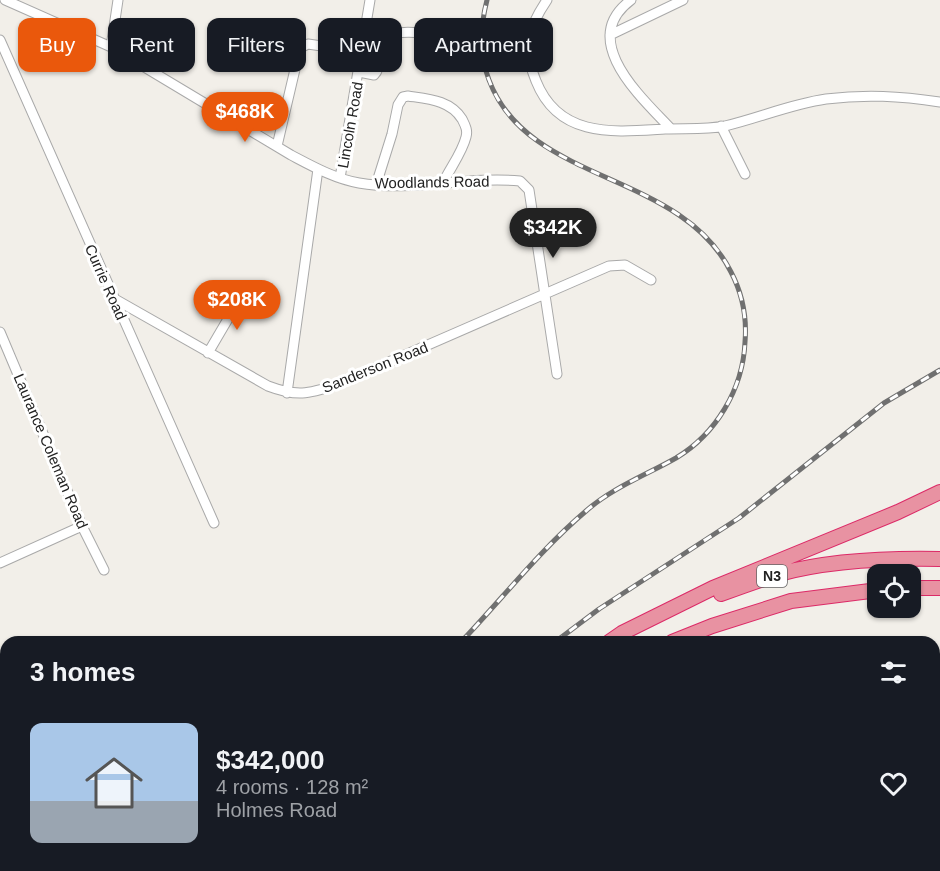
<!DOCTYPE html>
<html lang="en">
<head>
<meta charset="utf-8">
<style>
  :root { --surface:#171b24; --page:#242831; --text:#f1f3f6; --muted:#9ea1a6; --line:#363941; --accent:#ea580c }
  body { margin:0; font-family:Helvetica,sans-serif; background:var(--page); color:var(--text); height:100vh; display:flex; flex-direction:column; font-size:22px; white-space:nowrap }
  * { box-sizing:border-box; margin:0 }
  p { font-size:20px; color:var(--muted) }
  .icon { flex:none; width:33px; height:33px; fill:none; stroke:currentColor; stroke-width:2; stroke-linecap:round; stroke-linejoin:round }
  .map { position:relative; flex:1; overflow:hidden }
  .drawer { position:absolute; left:0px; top:636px; width:940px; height:236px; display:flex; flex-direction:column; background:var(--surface); border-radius:18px 18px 0 0; box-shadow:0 2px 4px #0004 }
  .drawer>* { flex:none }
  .hud { position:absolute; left:18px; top:18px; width:600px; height:54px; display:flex; gap:12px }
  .controls { position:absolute; left:867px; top:564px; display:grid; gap:12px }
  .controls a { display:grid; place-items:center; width:54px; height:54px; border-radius:12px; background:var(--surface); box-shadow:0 2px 4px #0004; font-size:30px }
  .price { position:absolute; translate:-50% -51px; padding:0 14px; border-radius:21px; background:var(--accent); color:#fff; font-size:20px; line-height:39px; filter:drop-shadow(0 2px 3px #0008) }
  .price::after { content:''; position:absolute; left:50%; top:36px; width:18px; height:14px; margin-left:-9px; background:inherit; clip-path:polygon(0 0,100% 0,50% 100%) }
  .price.selected { background:#222; color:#fff }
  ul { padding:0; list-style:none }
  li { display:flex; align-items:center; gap:18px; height:150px; padding:0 30px }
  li+li { border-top:2px solid var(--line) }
  li span { display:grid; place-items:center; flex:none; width:168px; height:120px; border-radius:12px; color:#555 }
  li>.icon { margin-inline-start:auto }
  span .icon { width:72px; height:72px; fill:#fffc; stroke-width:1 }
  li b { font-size:26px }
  h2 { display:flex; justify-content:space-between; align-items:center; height:72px; padding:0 30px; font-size:26px }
  .pill { padding:0 21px; border-radius:12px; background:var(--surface); box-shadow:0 2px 4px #0004; font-size:21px; line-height:54px }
  .pill.selected { background:var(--accent); color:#fff }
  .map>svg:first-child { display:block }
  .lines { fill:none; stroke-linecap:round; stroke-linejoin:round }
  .minor-casing { stroke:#a9a9a9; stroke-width:11 }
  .highway-casing { stroke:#dc2a67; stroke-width:16 }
  .minor { stroke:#fff; stroke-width:9 }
  .highway { stroke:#e892a2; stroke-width:14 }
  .rail-casing { stroke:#707070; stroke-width:5 }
  .rail { stroke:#fff; stroke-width:3; stroke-dasharray:9; stroke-linecap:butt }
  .labels { text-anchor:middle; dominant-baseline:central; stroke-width:6; stroke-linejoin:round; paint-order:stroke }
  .shield { fill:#fff; stroke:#646464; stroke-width:1.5 }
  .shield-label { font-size:14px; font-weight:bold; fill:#222 }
  .street-label { font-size:15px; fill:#222; stroke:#fff }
</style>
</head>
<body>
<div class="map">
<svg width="940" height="871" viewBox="0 0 940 871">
  <rect width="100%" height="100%" fill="#f2efe9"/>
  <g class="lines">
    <defs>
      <path id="minor" d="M5,0L111,47L291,155C312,166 335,179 359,183C412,192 466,176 520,181L529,190L557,374
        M547,0C528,28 522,48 536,81C559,139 615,132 665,129C685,128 705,130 725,126C759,118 791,104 826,99C866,94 900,96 940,102
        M631,0C577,40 641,97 671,129
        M610,35L683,0
        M0,40L214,523
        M111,47L118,0
        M359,72L374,75C379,70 379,64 380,57C387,24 409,33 435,34
        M721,126L745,174
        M277,146L300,48L308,44L362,52
        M340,178L370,0
        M376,185L392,134L398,105L403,97L408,96C428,99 450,100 462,119C465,125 468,130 466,137C462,153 450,168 443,183
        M113,298L268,386C297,397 308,394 336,385L609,266L625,265L651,280
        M0,332L82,526L104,570
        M208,353L242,295
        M287,393L318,169
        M0,563L82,526
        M549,866V871
        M902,866L910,871
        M937,871L940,836"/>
      <path id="highway" d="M910,588H940
        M721,594C740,587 759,580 779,574C830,560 887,558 940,559
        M609,642L622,633L713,588L898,512L940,492
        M672,642L712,626L791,601L878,590
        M934,709L940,707
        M934,797L940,799
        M374,871L379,866
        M411,871L415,866
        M424,871L428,866"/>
    </defs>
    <!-- minor casing -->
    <use href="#minor" class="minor-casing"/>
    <!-- highway casing -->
    <use href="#highway" class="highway-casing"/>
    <!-- minor -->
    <use href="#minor" class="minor"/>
    <!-- highway -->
    <use href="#highway" class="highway"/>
    <defs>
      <path id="rail" d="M461,642C502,599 540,550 586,511C612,488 646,475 676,458C716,434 743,389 745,342C747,318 742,293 731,272C680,170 528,185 489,80C479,54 480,27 487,0
        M555,642L599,609L739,518L884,403L940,370
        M269,871L271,866
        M312,871L315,866"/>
    </defs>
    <!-- rail casing -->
    <use href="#rail" class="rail-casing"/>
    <!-- rail -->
    <use href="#rail" class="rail"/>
  </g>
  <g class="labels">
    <!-- shield labels -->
    <rect class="shield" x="757" y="565" width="30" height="22" rx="4.5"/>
    <g class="shield-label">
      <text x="772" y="576">N3</text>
    </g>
    <!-- street labels -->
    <g class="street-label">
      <text transform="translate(350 125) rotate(-80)">Lincoln Road</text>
      <text transform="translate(432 182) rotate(-1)">Woodlands Road</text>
      <text transform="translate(106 282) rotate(66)">Currie Road</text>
      <text transform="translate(375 367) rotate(-22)">Sanderson Road</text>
      <text transform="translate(51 451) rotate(67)">Laurance Coleman Road</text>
    </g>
  </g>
</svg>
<div class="controls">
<a><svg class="icon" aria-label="locate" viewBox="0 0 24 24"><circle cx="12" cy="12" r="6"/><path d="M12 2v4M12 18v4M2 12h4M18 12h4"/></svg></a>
</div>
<b class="price" style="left:245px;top:143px">$468K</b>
<b class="price selected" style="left:553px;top:259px">$342K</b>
<b class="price" style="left:237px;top:331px">$208K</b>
<div class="hud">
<a class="pill selected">Buy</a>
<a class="pill">Rent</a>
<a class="pill">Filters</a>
<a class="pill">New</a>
<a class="pill">Apartment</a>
</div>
<section class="drawer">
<h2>3 homes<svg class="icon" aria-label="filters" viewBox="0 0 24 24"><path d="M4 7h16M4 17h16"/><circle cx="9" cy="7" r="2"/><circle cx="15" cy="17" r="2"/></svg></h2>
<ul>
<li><span style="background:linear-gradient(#a9c7e8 65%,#9aa5b1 0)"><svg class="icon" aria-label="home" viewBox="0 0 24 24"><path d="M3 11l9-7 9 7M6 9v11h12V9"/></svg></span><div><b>$342,000</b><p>4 rooms · 128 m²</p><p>Holmes Road</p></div><svg class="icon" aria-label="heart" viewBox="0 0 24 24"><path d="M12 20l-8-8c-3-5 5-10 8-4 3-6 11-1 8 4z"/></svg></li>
</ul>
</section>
</div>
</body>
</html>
